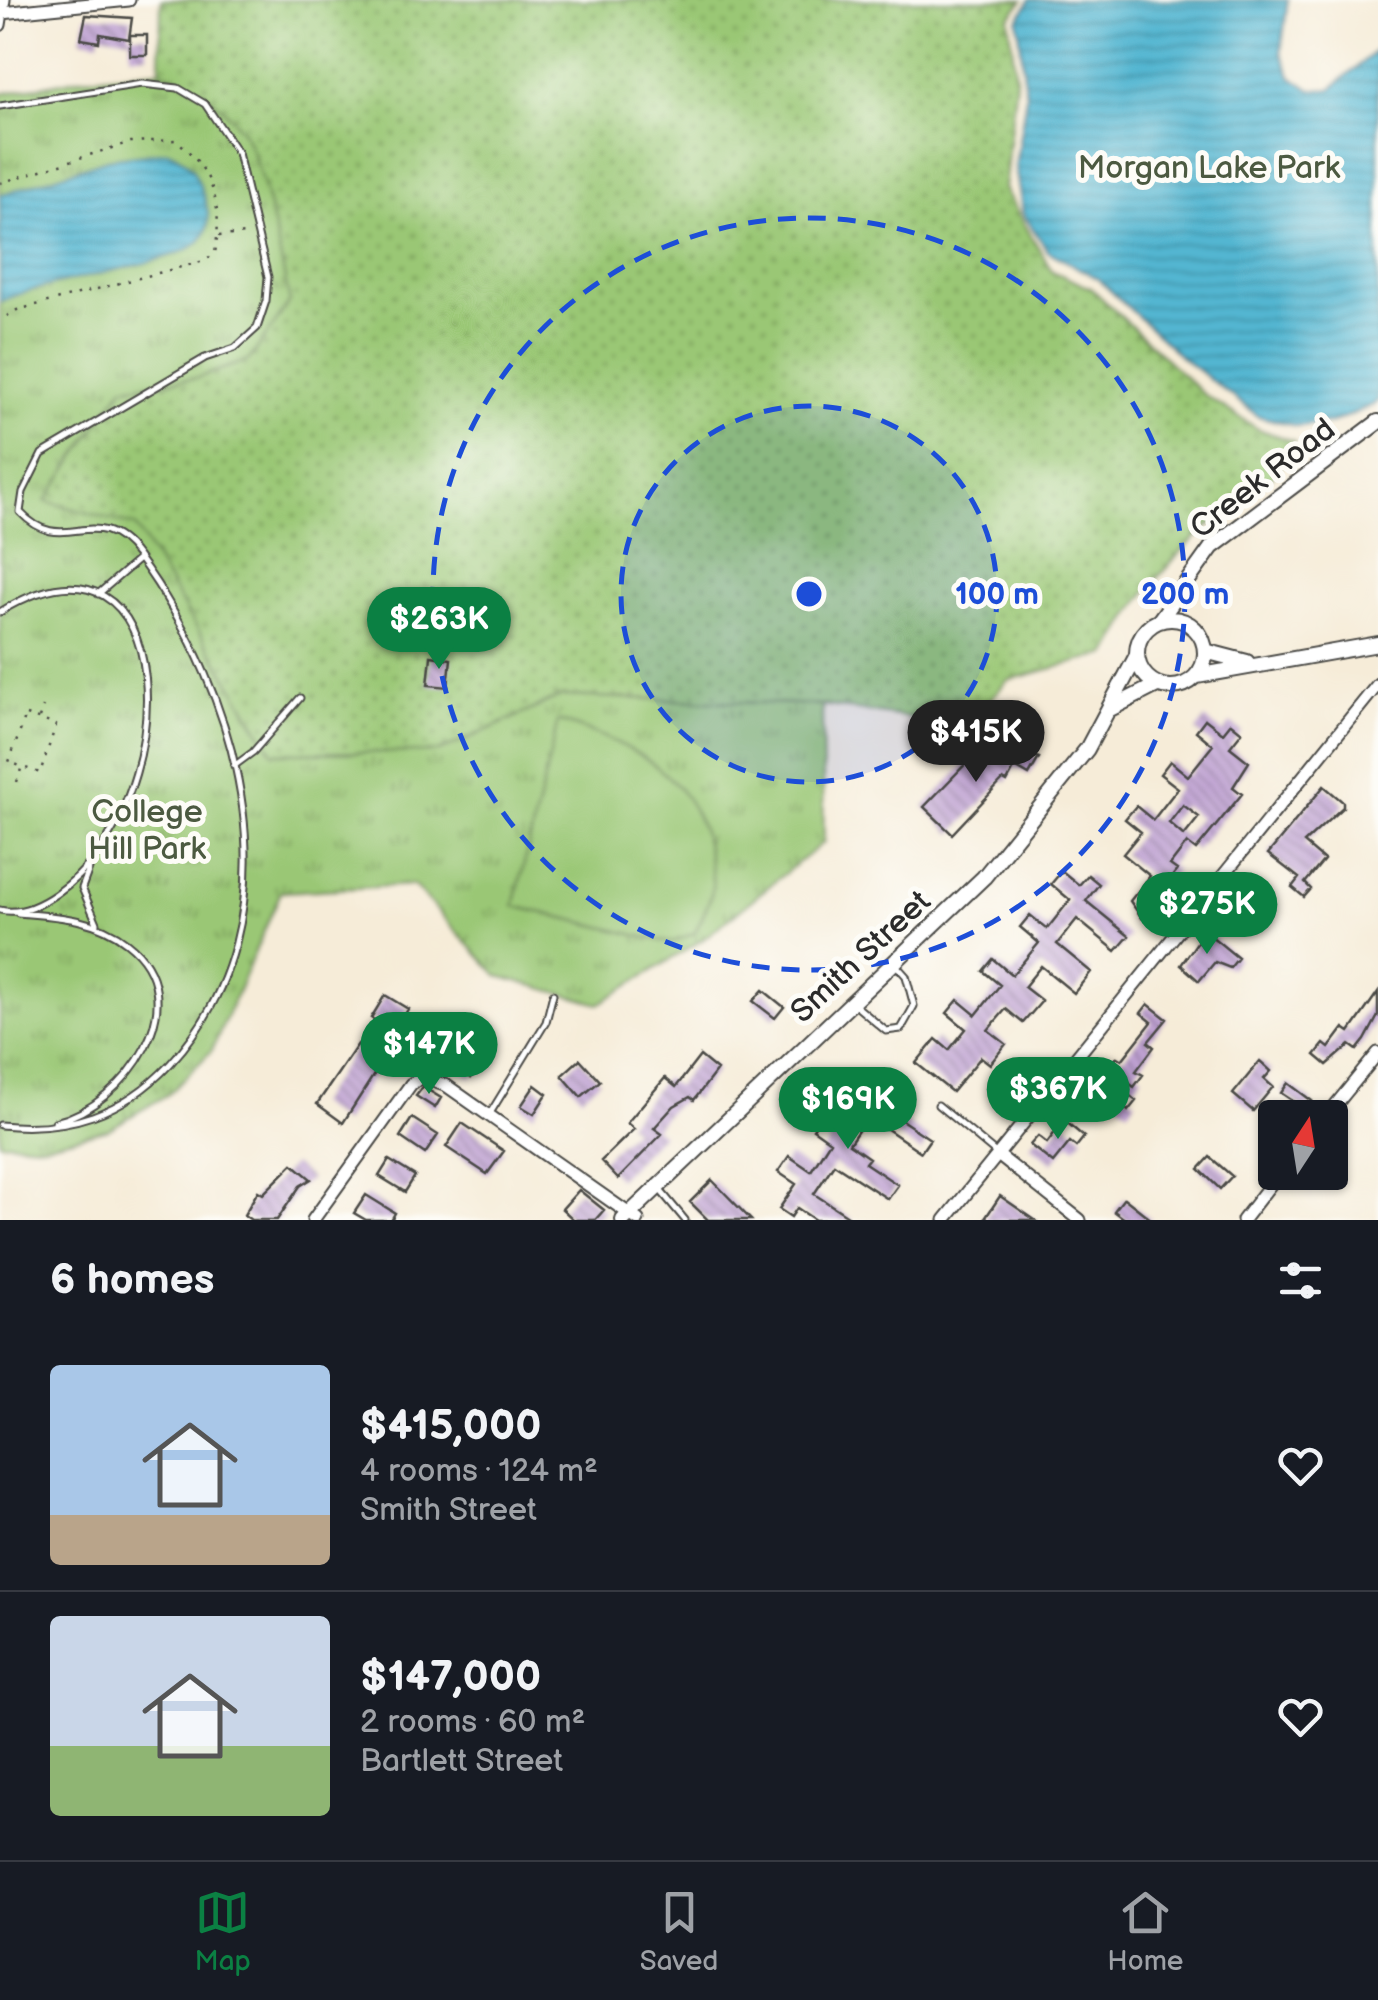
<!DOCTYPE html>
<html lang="en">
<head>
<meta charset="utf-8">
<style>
  :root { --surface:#171b24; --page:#20242c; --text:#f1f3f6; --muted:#9ea1a6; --line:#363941; --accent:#0b8043 }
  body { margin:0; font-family:"Balsamiq Sans",sans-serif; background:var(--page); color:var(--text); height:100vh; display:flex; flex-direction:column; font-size:38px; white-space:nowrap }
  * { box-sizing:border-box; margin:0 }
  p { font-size:32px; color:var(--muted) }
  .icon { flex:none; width:55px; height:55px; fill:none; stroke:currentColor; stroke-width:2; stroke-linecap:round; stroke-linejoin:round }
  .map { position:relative; height:1220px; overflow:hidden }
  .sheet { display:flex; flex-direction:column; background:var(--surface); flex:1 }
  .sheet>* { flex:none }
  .needle { width:65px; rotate:12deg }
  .controls { position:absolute; left:1258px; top:1100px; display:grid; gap:20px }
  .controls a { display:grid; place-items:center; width:90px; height:90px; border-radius:10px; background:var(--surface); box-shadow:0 2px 8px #0004; font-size:50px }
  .price { position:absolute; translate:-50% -85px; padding:0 22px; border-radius:35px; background:var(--accent); color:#fff; font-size:32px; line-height:65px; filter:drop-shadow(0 2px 5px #0008) }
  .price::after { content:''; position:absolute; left:50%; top:60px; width:30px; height:22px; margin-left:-15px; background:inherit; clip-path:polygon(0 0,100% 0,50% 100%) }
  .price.on { background:#222; color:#fff }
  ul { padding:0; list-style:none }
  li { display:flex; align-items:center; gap:30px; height:250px; padding:0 50px }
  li+li { border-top:2px solid var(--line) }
  li span { display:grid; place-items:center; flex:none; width:280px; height:200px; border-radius:10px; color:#555 }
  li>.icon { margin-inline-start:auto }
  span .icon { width:120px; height:120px; fill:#fffc; stroke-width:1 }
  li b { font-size:42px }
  h2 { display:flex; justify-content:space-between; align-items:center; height:120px; padding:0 50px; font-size:42px }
  .dock { display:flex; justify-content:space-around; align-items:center; height:140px; border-top:2px solid var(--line); background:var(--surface); font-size:28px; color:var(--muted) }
  .dock a { display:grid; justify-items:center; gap:5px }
  .dock .on { color:var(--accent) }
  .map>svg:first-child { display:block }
  .grass { fill:url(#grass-dots); stroke:#627950; stroke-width:2.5 }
  .park { fill:url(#park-tufts); stroke:#627950; stroke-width:2.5 }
  .garden { fill:#9ac774; stroke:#627950; stroke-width:2.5 }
  .water { fill:url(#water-rules); stroke:#3e707e; stroke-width:2.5 }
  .building { fill:url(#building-back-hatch); fill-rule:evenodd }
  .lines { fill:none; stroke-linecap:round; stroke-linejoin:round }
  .service-casing { stroke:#494845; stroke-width:9 }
  .minor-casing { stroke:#494845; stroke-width:15 }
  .tertiary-casing { stroke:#494845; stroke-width:18 }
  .path { stroke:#494845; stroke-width:2.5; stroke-dasharray:2.5 8; stroke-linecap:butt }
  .service { stroke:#fff; stroke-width:5 }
  .minor { stroke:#fff; stroke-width:11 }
  .tertiary { stroke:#fff; stroke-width:14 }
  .ring { fill:none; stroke:#1d4ed8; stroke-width:5; stroke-dasharray:18 12 }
  .labels { text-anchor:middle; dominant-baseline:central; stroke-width:10; stroke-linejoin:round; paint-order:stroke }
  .park-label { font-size:32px; fill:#4c5a41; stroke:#fdfcf7 }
  .street-label { font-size:32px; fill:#2b2b2b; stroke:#fdfcf7 }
  .centre { fill:#1d4ed8; stroke:#fdfcf7; stroke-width:5 }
  .ring-label { font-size:30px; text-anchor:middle; font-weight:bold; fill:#1d4ed8; stroke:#fdfcf7; stroke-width:10; stroke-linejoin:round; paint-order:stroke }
</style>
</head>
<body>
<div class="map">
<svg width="1378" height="1220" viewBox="0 0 1378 1220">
  <defs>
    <pattern id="grass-dots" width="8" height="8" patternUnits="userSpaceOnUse" patternTransform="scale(2.5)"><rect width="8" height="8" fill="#9ac774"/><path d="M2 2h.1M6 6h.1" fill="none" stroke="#7ea25f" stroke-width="1.8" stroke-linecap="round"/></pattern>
    <pattern id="park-tufts" width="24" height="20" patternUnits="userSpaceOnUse" patternTransform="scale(2.5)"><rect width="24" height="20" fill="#9ac774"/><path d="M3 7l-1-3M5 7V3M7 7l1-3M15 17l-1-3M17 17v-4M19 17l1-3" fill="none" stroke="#7ea25f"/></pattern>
    <pattern id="water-rules" width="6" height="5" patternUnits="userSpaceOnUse" patternTransform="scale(2.5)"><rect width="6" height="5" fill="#52b6d1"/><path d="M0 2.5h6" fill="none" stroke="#4494aa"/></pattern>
    <pattern id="building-back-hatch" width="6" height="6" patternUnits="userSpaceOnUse" patternTransform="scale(2.5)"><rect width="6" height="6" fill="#bea0d1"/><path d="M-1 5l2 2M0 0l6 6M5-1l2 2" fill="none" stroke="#9b83aa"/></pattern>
  </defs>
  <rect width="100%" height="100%" fill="#fdfcf7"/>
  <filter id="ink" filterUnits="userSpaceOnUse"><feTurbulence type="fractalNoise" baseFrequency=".01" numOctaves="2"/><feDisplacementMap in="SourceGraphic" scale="20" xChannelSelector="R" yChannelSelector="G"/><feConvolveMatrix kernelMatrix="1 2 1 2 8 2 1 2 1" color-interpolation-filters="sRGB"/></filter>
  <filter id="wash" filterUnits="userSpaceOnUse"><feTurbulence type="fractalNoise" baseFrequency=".0048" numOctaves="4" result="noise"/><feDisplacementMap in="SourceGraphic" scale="40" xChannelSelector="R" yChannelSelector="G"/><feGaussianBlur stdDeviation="2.25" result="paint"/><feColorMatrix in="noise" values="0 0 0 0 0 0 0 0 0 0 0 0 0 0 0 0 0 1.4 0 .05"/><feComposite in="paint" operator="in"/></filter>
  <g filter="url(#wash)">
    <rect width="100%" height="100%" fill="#f6ecd8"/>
    <!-- grass -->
    <path class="grass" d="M161,0H1023L1009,18L1016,79L1004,189L1052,271L1091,288L1203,394L1258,429L1295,442C1279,484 1235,502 1202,532C1159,571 1135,603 1108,654L1008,680L967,726L822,705L562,696L439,752L273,753L229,685L45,501L123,387L197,378L206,93L160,70Z"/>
    <!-- park -->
    <path class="park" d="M160,70C191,85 221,100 241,129C262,158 281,263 290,302L249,360L197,378L123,387L46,501L135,526L273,753L439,752L562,696L822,705L824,842L702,940L599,1004L498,976L413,885L281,892L212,1050L170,1093L109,1129L44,1145L0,1142V94L81,78Z"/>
    <!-- garden -->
    <path class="garden" d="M558,721C630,742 698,776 709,858C710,868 714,880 712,890C710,904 700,920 695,933L670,943L514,906Z"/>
    <!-- water -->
    <path class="water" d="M1030,0H1288L1281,52L1291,76L1311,90L1331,89L1378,49V400L1373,405L1332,423L1296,426L1258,416L1181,357L1098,279L1048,251L1023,214L1015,167L1026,96L1018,20Z
      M168,151C192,161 196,174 204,197C209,212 212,228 200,241C180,264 42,280 0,302V195L107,159Z"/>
    <g id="blocks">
      <!-- building -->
      <path class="building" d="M86,15L132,18L129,39L100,34L99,42L81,39Z
        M130,35H147V55H130Z
        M431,656L451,659L448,687L428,685Z
        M1205,719L1223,733L1231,723L1242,732L1230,747L1249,762L1233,787L1242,794L1196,850L1187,843L1170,865L1177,870L1142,918L1130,901L1150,876L1123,854L1141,832L1125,819L1136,806L1153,820L1178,788L1160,774L1170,761L1188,776L1213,745L1196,731ZM1183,805L1199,817L1184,836L1169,823Z
        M981,748L1004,759L1010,748L1039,758L1029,775L1015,767L1007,782L1003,780L952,834L924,807Z
        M1324,786L1343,802V807L1304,843L1324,860L1305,883L1311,889L1304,897L1292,887L1299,878L1268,854Z
        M1062,871L1079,885L1088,875L1099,884L1086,901L1129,936L1116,951L1077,919L1057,944L1091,972L1074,993L1041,966L1024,987L1042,1001L1023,1023L1006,1009L988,1030L1006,1044L990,1064L981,1057L952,1092L916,1063L936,1039L949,1050L966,1029L947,1013L958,1000L976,1015L1000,985L983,971L993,959L1012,975L1039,943L1020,927L1030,915L1047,929L1070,900L1051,884Z
        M1205,931L1238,958L1230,968L1215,962L1199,981L1181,965Z
        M763,990L784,1007L775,1018L753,1001Z
        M1378,992V1016L1365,1040L1357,1050L1350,1045L1327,1065L1315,1055L1324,1044L1329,1048L1344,1028L1350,1032Z
        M385,995L408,1009L395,1032L371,1018Z
        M1148,1004L1167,1019L1148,1042L1154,1047L1136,1071L1143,1075L1134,1087L1109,1068L1117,1057L1122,1060L1152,1022L1141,1013Z
        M450,1035L475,1043L478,1040L491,1050L471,1078L440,1048Z
        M358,1044L382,1062L343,1123L317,1104Z
        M700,1056L717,1070L694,1100L690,1097L674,1106L654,1128L662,1134L618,1179L601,1161L634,1129L627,1123L665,1078L676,1087Z
        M580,1059L600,1081L581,1097L562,1075Z
        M1260,1061L1271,1071L1264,1079L1273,1087L1253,1111L1233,1094Z
        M859,1070L880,1083L885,1075L898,1084L882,1107L930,1139L921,1152L868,1116L849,1144L869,1158L865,1163L898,1185L888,1199L834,1164L814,1194L854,1220H815L797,1208L791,1217L779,1209L796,1184L778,1172L789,1156L811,1171L830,1141L813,1129L824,1113L845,1127L864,1098L847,1087Z
        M1288,1083L1312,1101L1305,1109L1281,1093Z
        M535,1085L547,1094L534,1114L521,1106Z
        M423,1087L441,1098L435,1108L416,1096Z
        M1124,1091L1136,1101L1128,1111L1116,1100Z
        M412,1118L438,1135L425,1154L400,1137Z
        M1064,1120L1084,1137L1076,1147L1070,1142L1053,1163L1030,1145L1038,1136L1047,1143Z
        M462,1123L504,1151L487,1174L446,1147Z
        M1210,1157L1232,1176L1220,1189L1199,1169Z
        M389,1160L415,1176L405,1192L379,1176Z
        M293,1164L311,1179L300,1186L277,1220H251L244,1215L258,1191L263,1194Z
        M712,1180L751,1220H708L690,1202Z
        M579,1190L604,1210L595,1220H574L562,1209Z
        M366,1195L395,1213L391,1220H366L354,1213Z
        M1000,1196L1035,1220H984Z
        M1124,1198L1152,1220H1126L1114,1211Z"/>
    </g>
  </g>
  <g filter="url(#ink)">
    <use href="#blocks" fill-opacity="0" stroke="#494845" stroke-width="2.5"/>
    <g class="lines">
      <defs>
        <path id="service" d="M0,106L142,84L178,88L205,104L238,153L268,277L266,301L257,328L235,348L205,358L42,454L23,492L20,512C65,560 94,498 137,555C242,697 303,920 170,1064C123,1114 68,1132 0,1125
          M98,594L139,559
          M0,612C182,500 187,804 56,894C40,905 20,915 0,910
          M234,766L253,752L300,698
          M89,869L82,888L97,923
          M18,913C56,916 96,918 127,943C200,1000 126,1105 55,1122
          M855,1005L886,1031L901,1029L914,1006L906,976L897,966
          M938,1105L997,1154
          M489,1115L546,1022L553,994
          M660,1190L685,1220"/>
        <path id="minor" d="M2,13L129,0
          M0,25L4,0
          M1325,1118L1378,1053
          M998,1155L1080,1220
          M313,1220L411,1084L422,1077L447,1086L638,1220
          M945,1220L1378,684
          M1243,1220L1280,1172"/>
        <path id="tertiary" d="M1137 653a34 34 0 1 1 68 0a34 34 0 1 1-68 0Z
          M1159,621L1212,547L1378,422
          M1205,651L1247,662
          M1197,676L1378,644
          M1110,709L1157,685
          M623,1220L984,877L1087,749L1136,657"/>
      </defs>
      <!-- service casing -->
      <use href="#service" class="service-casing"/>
      <!-- minor casing -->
      <use href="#minor" class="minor-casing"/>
      <!-- tertiary casing -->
      <use href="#tertiary" class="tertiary-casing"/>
      <!-- path -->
      <path class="path" d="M0,183L131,142L176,140C214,171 223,205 215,253L204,261L17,310L0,320
        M219,236L246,234
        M26,715L56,725L40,773L9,762Z
        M39,718L43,707
        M17,782L21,769"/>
      <!-- service -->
      <use href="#service" class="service"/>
      <!-- minor -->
      <use href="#minor" class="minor"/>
      <!-- tertiary -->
      <use href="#tertiary" class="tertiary"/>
    </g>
  </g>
  <!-- distance rings -->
  <circle cx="809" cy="594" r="188" fill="#1d4ed8" fill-opacity=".12"/>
  <g class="ring">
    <circle cx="809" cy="594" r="188"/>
    <circle cx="809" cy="594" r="376"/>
  </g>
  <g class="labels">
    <!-- park labels -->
    <g class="park-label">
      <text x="1209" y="168">Morgan Lake Park</text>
      <text x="147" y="812">College<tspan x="147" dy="37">Hill Park</tspan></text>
    </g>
    <!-- street labels -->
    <g class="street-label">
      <text transform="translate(1263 479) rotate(-38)">Creek Road</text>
      <text transform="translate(861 957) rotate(-43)">Smith Street</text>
    </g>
  </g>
  <circle cx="809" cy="594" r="15" class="centre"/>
  <g class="ring-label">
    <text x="997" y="604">100 m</text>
    <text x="1185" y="604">200 m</text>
  </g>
</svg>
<div class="controls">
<a><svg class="needle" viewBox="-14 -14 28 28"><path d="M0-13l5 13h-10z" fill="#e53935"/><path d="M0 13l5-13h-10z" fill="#9ea1a6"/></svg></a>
</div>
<b class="price" style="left:439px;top:672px">$263K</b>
<b class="price on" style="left:976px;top:785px">$415K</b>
<b class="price" style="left:1207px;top:957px">$275K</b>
<b class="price" style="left:429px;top:1097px">$147K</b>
<b class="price" style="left:1058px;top:1142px">$367K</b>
<b class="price" style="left:848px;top:1152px">$169K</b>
</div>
<section class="sheet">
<h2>6 homes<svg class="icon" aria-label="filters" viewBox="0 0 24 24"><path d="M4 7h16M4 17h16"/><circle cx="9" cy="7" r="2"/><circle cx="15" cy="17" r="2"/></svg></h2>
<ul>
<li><span style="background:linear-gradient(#a9c7e8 75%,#b9a48a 0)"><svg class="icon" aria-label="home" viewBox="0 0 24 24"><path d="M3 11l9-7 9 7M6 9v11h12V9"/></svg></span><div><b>$415,000</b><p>4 rooms · 124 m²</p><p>Smith Street</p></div><svg class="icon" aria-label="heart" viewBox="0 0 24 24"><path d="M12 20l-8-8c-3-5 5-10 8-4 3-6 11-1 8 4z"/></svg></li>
<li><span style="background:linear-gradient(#c9d6e8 65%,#8fb573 0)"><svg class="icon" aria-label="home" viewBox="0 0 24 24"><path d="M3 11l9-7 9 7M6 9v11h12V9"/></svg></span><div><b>$147,000</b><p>2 rooms · 60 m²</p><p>Bartlett Street</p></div><svg class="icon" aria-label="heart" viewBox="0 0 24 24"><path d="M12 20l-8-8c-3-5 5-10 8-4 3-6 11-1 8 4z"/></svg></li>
</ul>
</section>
<nav class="dock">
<a class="on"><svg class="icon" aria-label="map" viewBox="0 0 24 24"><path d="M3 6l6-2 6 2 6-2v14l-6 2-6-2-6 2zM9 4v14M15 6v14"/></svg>Map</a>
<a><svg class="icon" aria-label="saved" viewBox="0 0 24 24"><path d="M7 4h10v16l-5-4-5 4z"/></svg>Saved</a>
<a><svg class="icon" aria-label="home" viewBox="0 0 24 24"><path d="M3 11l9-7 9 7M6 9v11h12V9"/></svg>Home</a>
</nav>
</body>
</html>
